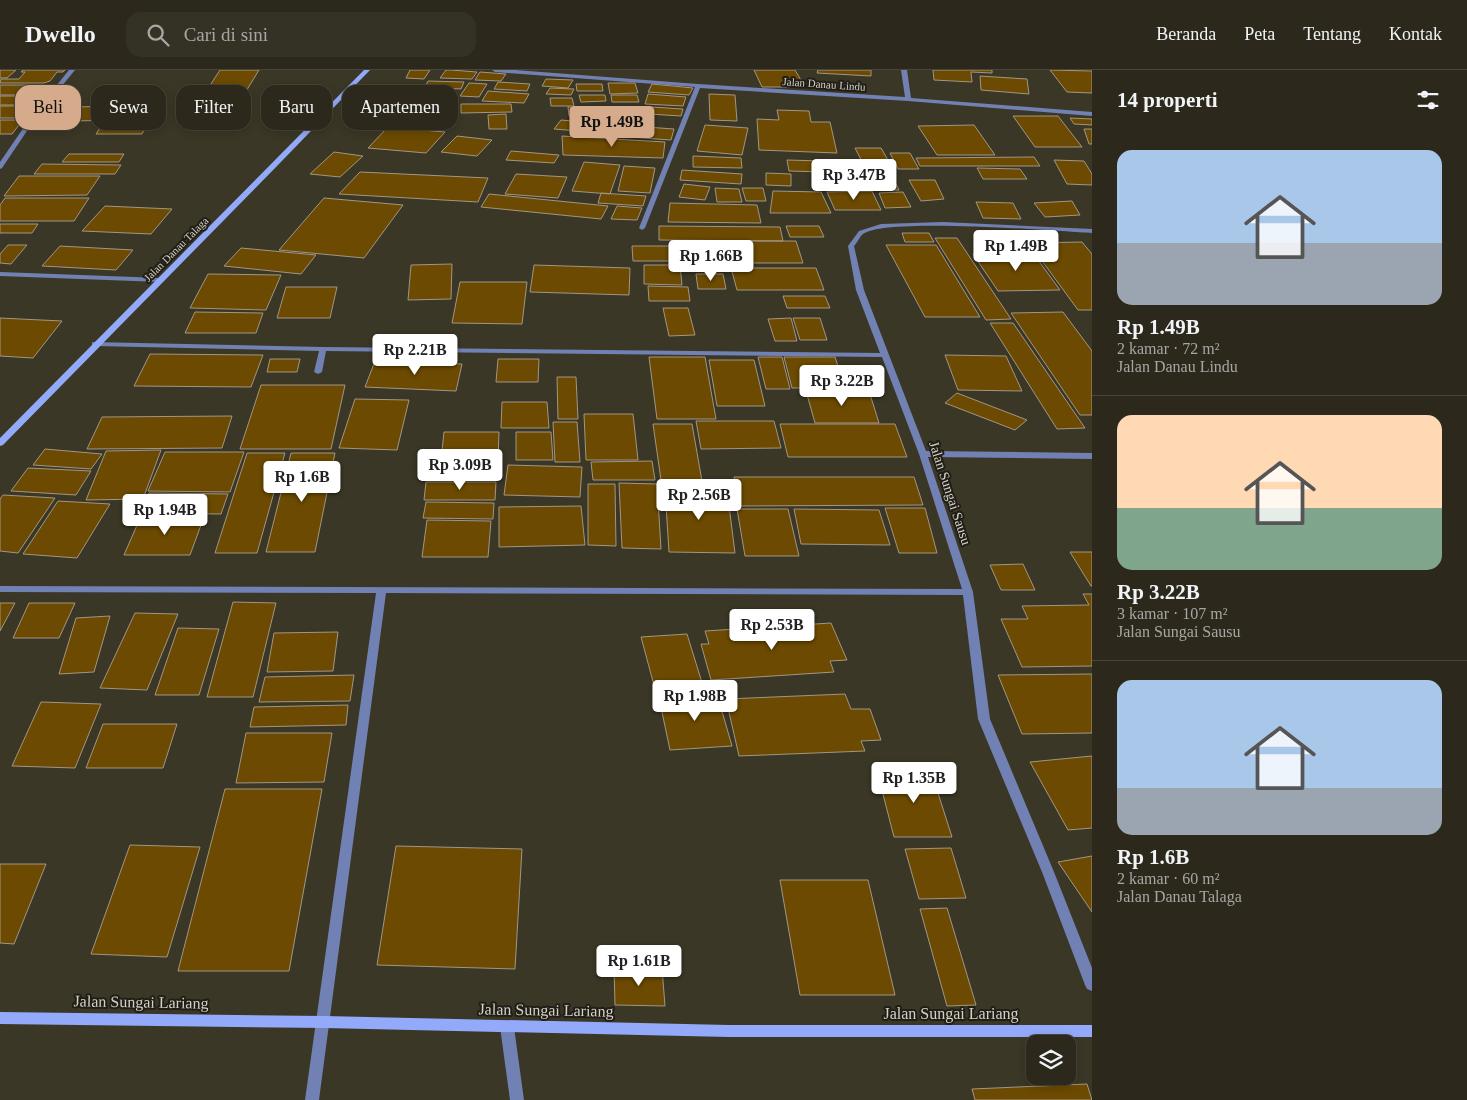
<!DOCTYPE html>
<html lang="id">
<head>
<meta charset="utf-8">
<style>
  :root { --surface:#2c291c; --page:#343125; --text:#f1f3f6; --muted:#a6a6a3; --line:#48453b; --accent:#d6ab8b }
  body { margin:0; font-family:Georgia,serif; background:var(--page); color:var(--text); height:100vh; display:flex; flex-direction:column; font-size:19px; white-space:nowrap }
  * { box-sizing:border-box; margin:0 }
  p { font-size:16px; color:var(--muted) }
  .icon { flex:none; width:28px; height:28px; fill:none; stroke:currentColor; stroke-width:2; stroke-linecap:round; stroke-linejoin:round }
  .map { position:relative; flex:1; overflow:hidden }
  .sheet { display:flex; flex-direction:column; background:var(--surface); width:375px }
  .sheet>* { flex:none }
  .hud { position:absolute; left:15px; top:15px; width:475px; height:45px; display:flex; gap:10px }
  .controls { position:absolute; left:1026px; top:965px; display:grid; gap:10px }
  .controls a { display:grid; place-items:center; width:50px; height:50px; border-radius:10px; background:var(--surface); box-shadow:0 2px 8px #0003,0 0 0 1px var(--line); font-size:25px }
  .price { position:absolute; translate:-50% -42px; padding:0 11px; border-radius:5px; background:#fff; color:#222; font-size:16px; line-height:32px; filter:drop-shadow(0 1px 2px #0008) }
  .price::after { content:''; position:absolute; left:50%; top:30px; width:15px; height:11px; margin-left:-8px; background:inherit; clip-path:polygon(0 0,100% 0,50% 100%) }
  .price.selected { background:var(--accent); color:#111 }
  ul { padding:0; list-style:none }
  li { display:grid; align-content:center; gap:10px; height:265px; padding:0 25px }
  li+li { border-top:1px solid var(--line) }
  li span { display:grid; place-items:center; height:155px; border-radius:15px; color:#555 }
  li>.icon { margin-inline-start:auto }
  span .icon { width:90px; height:90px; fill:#fffc; stroke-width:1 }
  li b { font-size:21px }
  h2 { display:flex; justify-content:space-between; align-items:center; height:60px; padding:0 25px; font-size:21px }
  .tag { padding:0 18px; border-radius:15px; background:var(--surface); box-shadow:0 2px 8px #0003,0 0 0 1px var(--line); font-size:18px; line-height:45px }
  .tag.selected { background:var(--accent); color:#111 }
  header { display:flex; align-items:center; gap:30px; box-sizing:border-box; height:70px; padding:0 25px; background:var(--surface); border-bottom:1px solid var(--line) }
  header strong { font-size:24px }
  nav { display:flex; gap:28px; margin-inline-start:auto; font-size:18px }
  .search { width:350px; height:45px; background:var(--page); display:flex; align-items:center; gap:12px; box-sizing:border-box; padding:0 18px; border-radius:15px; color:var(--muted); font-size:19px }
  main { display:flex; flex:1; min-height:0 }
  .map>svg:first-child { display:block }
  .building { fill:#6c4a01; stroke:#a29684 }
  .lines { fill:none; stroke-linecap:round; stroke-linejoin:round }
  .street { fill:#7181b3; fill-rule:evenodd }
  .secondary { fill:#92aaf9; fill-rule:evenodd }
  .labels { text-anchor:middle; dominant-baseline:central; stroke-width:4; stroke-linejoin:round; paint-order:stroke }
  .far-street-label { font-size:11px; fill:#d4d2c7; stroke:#201e16 }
  .street-label { font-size:14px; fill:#d4d2c7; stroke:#201e16 }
  .near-street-label { font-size:16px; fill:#d4d2c7; stroke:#201e16 }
</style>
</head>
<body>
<header>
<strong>Dwello</strong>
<div class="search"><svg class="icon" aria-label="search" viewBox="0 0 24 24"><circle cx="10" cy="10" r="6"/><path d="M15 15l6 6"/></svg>Cari di sini</div>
<nav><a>Beranda</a><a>Peta</a><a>Tentang</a><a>Kontak</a></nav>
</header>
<main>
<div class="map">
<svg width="1092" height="1030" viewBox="0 0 1092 1030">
  <rect width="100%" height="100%" fill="#3b3726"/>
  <!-- building -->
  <path class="building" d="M0,0H16L7,8H0Z
    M23,0H65L63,2H57L50,11L44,13H0L1,9H19L25,2H21Z
    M220,0H259L245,23H205Z
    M410,0H430L424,9L406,8Z
    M446,0H451L477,2L472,9L440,8Z
    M754,0H795L805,17H762Z
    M818,0H871V6L817,3Z
    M933,0H992V3L971,2L972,12L934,10Z
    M1050,0L1092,1V23L1067,22Z
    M480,2L506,4L501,11L475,10Z
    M980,6L1027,9L1029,24L981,20Z
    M546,9L573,10L568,18L542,16Z
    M428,11L464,12L461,19L425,17Z
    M498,12L530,14L527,21L494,19Z
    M469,13L487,14L479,27L460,26Z
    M608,13H635L638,23L610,24Z
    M576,14H602L603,21H577Z
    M652,14L693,18L689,25L648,22Z
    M0,15H51L43,25H0Z
    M402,17L455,20L451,28L397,26Z
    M550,18L574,19L571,25L546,24Z
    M488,21L529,24L524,33L482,31Z
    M648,24L686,27L683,36L645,34Z
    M709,24L735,25L737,51L710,50Z
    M579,25H605L606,31L581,32Z
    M611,25H637L639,32H612Z
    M0,26H42L35,35H0Z
    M550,28H572L574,36H551Z
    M461,34H511L512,42L461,43Z
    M136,35L129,50L70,51L78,37Z
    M452,35V43L389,44V36Z
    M0,36H36L27,48H0Z
    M568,37H605L606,46H569Z
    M652,37L683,39L681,46L649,44Z
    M777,40L809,41L811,52H830L837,83L759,80L757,49L779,50Z
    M506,44L507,59H489L488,45Z
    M1013,46H1058L1082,77H1035Z
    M1070,48L1092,49V55L1074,54Z
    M0,50H23L12,64H0Z
    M561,50L608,54L602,63L554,59Z
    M148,52L142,64H96L103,53Z
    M618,55L674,59L671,70L614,66Z
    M705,55L748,58L742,85L697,81Z
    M974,55L995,85H937L918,56Z
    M388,57L445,62L426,83L368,78Z
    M1084,59H1092V74H1089Z
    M457,66L492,70L477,86L441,82Z
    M562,66L665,72L663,88L563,85Z
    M855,78H881L895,102L868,103Z
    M511,81L559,85L554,93L506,90Z
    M334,82L363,86L340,107L310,104Z
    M890,83H910L919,99H898Z
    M69,84H124L119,92H62Z
    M693,86L741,88L742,98L693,97Z
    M1034,87L1040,96H920L916,88Z
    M787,90L855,92L859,103L789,101Z
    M1054,90L1084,91L1092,104V115L1067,114Z
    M584,92L620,95L610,124L572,121Z
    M42,94L121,95L115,104H34Z
    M624,96L655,98L650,123L618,121Z
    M977,98L1020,99L1027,109H983Z
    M682,100L742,104L741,114L680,110Z
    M360,102L488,108L478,132L339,124Z
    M766,103L791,104V116L766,115Z
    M516,104L567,107L558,128L505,124Z
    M19,106H100L87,125L4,126Z
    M821,106H892L899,120H827Z
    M909,110H935L944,129L921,131Z
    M684,114L710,117L705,130L679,127Z
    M715,118L739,119L742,132H717Z
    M742,118H763L766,131H746Z
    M773,121L821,122L831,143H770Z
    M872,121L881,140H835L827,122Z
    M903,122L911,137L885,138L879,123Z
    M601,123L646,126L643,136L598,133Z
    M489,124L608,136L601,149L481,137Z
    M5,128H89L74,151H0V135Z
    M324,128L403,135L364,188L279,180Z
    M1072,131L1080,145L1045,147L1034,133Z
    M976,132L1013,133L1021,149L983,148Z
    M670,133L757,135L761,153L668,152Z
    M105,136L172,139L151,164L82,161Z
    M617,136L642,138L637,150L611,149Z
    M0,154H38L32,163H0Z
    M659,156L780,157L783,171L659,170Z
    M786,156H819L824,167H790Z
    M902,163H929L934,172H905Z
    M935,168H957L1011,249L986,250Z
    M726,171H796L803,193H731Z
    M688,172L719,173L723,200L691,199Z
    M1082,172L1092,184V240H1078L1029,173Z
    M8,175H27L11,194L0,193V184Z
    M886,175H936L980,247H925Z
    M60,176L133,180L116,200L42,196Z
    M632,176H672L675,191H633Z
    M241,178L316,185L301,204L224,196Z
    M1033,183L1060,220L998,221L973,184Z
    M452,194L451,229L408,230L411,195Z
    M534,195L630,198L629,225L530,222Z
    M644,195H680L682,215L644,214Z
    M731,198H816L824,220H737Z
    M208,204L281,205L266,240L190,238Z
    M696,204H723L726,219H698Z
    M460,212H527L522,254L452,253Z
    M648,216L688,217L690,231H649Z
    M286,217H337L330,248H277Z
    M783,226H825L830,238H787Z
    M663,238H688L695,265L669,266Z
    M195,242L263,243L256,263H185Z
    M1063,242L1092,281V345H1080L1011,243Z
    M0,248L62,251L33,288L0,286Z
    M791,248L797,271H775L768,249Z
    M793,248H820L827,270H800Z
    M990,253H1013L1085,358L1057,359Z
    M150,284L263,285L251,317L134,316Z
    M945,285L1006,286L1022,321L958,320Z
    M649,287H705L716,349H657Z
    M758,287H782L790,319H766Z
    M784,287H835L845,318H792Z
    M270,289H300L297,302H267Z
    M498,289H539L538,312H496Z
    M709,290H754L765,336H717Z
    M375,291L462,294L456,321L365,317Z
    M557,307H576L578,349H558Z
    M261,315H345L331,379H240Z
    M806,321H869L879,353H815Z
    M957,323L1027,350L1015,360L945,333Z
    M355,329L409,330L397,380L339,378Z
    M502,332H547L549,358H501Z
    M584,344H633L638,390H586Z
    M232,346L222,378L87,379L102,347Z
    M696,351H774L781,378L701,379Z
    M553,352H577L580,392H555Z
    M653,354H692L703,417H662Z
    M780,354H895L907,387H788Z
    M444,362H499L498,390H441Z
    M516,362H551L553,390H516Z
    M45,379L102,384L91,399L33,395Z
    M161,380L143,429L86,430L106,381Z
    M165,382H244L230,422L148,421Z
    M247,383H285L257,483H215Z
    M291,383H335L315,482H266Z
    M652,391L655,410H593L591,392Z
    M500,392V409L428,410L429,393Z
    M508,395L582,397L580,427L504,425Z
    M28,398L91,401L76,425L11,421Z
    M734,407H914L923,435L739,436Z
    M426,412H496L495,430H424Z
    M619,413L657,414L661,479L622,478Z
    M588,414H615L616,476L588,475Z
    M665,419L727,420L735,483L669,482Z
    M149,423L228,424L221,444L140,443Z
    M3,425L55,428L18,483L0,481V429Z
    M58,431L110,434L77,488L23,484Z
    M426,432L494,433L493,449L423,448Z
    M581,436L585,475L499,477V437Z
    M885,438H925L937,483H899Z
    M737,439H788L799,486H745Z
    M794,439L879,440L890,475L801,474Z
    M141,446L204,447L190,485H124Z
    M427,450L491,451L488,487H422Z
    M1070,482H1092V516H1091Z
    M1023,494L1035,520H1001L990,495Z
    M1083,524H1092V596L1022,597L1001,549H1028L1022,536L1089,535Z
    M233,532L276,533L253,627H207Z
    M0,533H15L0,561Z
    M29,533H75L59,568H13Z
    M135,543L178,544L147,620L100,618Z
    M110,546L94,602L59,604L76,548Z
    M831,553L847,590L830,591L834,602L711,610L701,574H709L705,561Z
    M178,558L219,559L199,625H155Z
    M338,562L333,601L267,602L274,563Z
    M687,564L703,616L655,619L641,567Z
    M1092,604V663L1022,664L998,605Z
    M354,605L350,631L259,632L265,607Z
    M717,624L732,676L670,680L659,628Z
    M845,624L851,639H870L881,670L861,671L865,681L739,686L726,629Z
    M41,632L101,634L75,698L12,696Z
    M348,635L346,655L250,657L254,637Z
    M103,654H177L163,698H86Z
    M246,663H332L324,712L236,713Z
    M1092,686V758L1068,760L1030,692Z
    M877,701H931L952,767H894Z
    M225,719H322L289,901H178Z
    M130,775L200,777L167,887L91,884Z
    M396,776L522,779L515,899L377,895Z
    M951,778L966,828L919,829L905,779Z
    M1092,786V842L1058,792Z
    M0,794H46L14,874L0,873Z
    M780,810H868L895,925H800Z
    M947,838L976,935L947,936L920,839Z
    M614,897L662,898L665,936L615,935Z
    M1087,1014L1092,1030H975L972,1019Z"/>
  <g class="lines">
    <!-- street -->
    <path class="street" d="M69,0H75L35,49L2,98L0,99V92L31,47Z
      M492,0H515L698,14L905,27L901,0H907L911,28L1092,42V46L908,31L700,18L645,158L642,160L639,158L695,17L495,2Z
      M943,152L1092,159V163C1056,161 885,147 863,164C860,166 857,173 854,176L864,220L926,381L1092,383V389L928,387L973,522L990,649L1054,802L1092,898V921L1087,919L1085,915L1042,802L978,649L963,525L386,523L319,1030H305L376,523L0,522V516L962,519L919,384L882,287L326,281L322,302L318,304L314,302L319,281L95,276H92V272L323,277L880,283L856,220L848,176L859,161L881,154Z
      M0,202L161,208L165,210L161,212L0,206Z
      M507,951L512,953L514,957L524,1030H510L500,957L502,953Z"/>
    <!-- secondary -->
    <path class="secondary" d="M364,0H370L278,95L3,375L0,376V368Z
      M0,942L324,946L729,955H1092V967H729L324,958L0,954Z"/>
  </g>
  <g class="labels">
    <!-- far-street labels -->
    <g class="far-street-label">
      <text transform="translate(824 14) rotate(4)">Jalan Danau Lindu</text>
      <text transform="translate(176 179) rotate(-45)">Jalan Danau Talaga</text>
    </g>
    <!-- street labels -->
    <g class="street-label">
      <text transform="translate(950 423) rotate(72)">Jalan Sungai Sausu</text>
    </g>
    <!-- near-street labels -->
    <g class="near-street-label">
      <text transform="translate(141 932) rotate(1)">Jalan Sungai Lariang</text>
      <text transform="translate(546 940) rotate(1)">Jalan Sungai Lariang</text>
      <text x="951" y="943">Jalan Sungai Lariang</text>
    </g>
  </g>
</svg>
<div class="controls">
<a><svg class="icon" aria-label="layers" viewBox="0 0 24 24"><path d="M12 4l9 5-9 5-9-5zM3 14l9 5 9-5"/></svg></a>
</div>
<b class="price selected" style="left:612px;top:78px">Rp 1.49B</b>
<b class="price" style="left:854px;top:131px">Rp 3.47B</b>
<b class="price" style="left:1016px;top:202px">Rp 1.49B</b>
<b class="price" style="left:711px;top:212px">Rp 1.66B</b>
<b class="price" style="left:415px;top:306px">Rp 2.21B</b>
<b class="price" style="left:842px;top:337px">Rp 3.22B</b>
<b class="price" style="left:460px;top:421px">Rp 3.09B</b>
<b class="price" style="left:302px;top:433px">Rp 1.6B</b>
<b class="price" style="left:699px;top:451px">Rp 2.56B</b>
<b class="price" style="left:165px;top:466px">Rp 1.94B</b>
<b class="price" style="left:772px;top:581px">Rp 2.53B</b>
<b class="price" style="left:695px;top:652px">Rp 1.98B</b>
<b class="price" style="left:914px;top:734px">Rp 1.35B</b>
<b class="price" style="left:639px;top:917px">Rp 1.61B</b>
<div class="hud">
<a class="tag selected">Beli</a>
<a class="tag">Sewa</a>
<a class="tag">Filter</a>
<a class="tag">Baru</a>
<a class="tag">Apartemen</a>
</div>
</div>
<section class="sheet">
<h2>14 properti<svg class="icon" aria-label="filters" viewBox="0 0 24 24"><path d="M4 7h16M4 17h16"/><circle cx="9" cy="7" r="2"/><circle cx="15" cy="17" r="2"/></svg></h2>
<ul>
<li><span style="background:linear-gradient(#a9c7e8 60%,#9aa5b1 0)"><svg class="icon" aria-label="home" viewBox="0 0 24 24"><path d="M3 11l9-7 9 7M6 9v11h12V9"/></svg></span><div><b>Rp 1.49B</b><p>2 kamar · 72 m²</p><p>Jalan Danau Lindu</p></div></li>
<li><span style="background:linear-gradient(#ffd9b3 60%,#7fa58c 0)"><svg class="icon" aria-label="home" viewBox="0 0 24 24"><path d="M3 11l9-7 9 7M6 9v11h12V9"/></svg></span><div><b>Rp 3.22B</b><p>3 kamar · 107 m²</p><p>Jalan Sungai Sausu</p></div></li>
<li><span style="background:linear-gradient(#a9c7e8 70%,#9aa5b1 0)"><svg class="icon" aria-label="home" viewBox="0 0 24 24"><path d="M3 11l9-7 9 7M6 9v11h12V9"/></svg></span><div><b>Rp 1.6B</b><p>2 kamar · 60 m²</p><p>Jalan Danau Talaga</p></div></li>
</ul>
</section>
</main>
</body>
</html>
